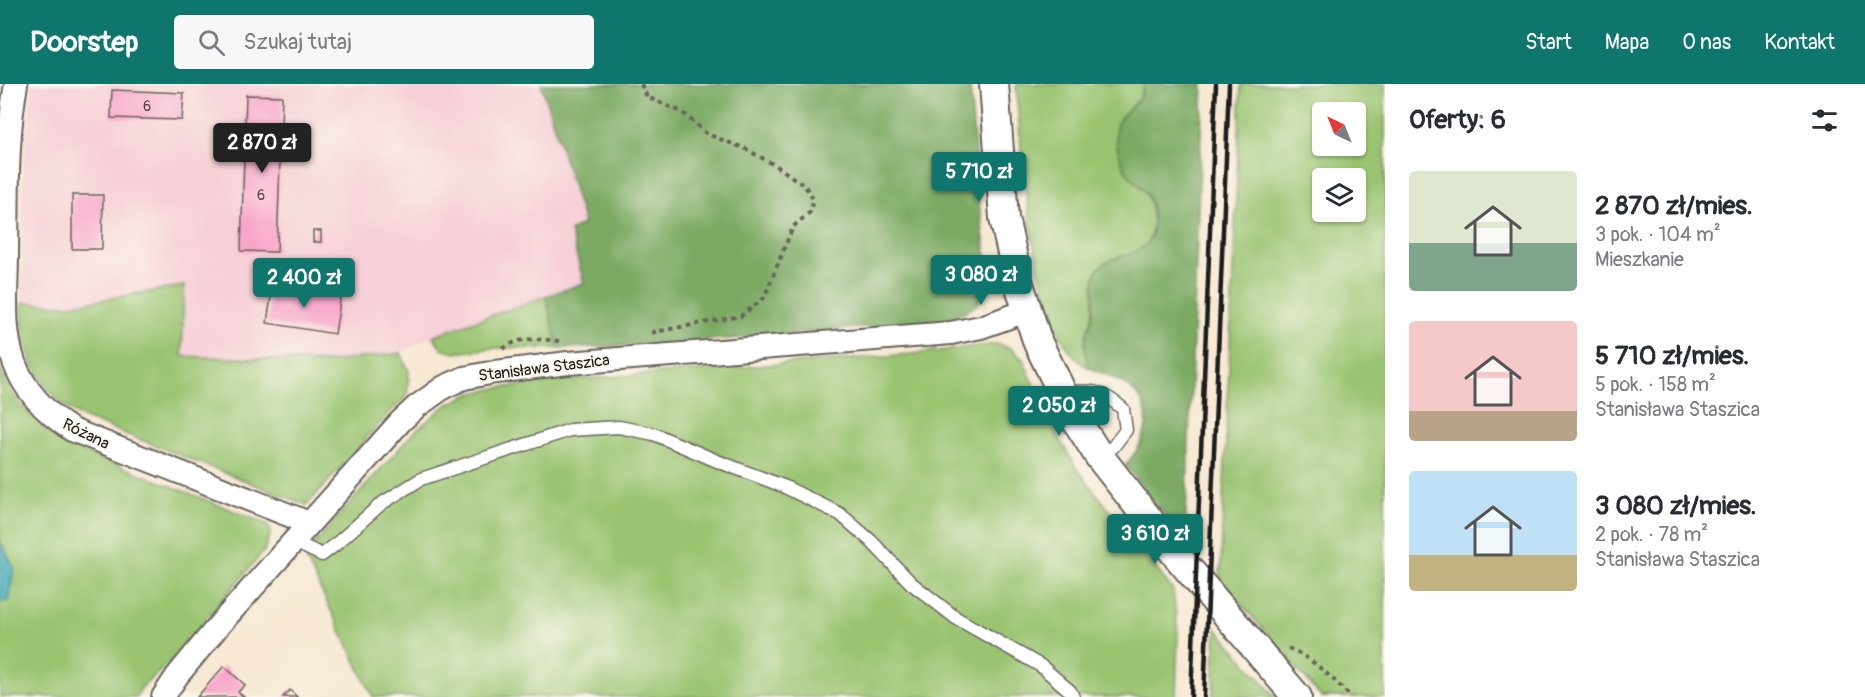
<!DOCTYPE html>
<html lang="pl">
<head>
<meta charset="utf-8">
<style>
  :root { --surface:#fff; --page:#f7f7f7; --text:#2b2b33; --muted:#7c7c81; --accent:#0f766e }
  body { margin:0; font-family:Pangolin,sans-serif; background:var(--page); color:var(--text); height:100vh; display:flex; flex-direction:column; font-size:22px; white-space:nowrap }
  * { box-sizing:border-box; margin:0 }
  p { font-size:20px; color:var(--muted) }
  .icon { flex:none; width:33px; height:33px; fill:none; stroke:currentColor; stroke-width:2; stroke-linecap:round; stroke-linejoin:round }
  .map { position:relative; flex:1; overflow:hidden }
  .sheet { display:flex; flex-direction:column; background:var(--surface); width:480px }
  .sheet>* { flex:none }
  .needle { width:39px; rotate:317deg }
  .tools { position:absolute; left:1312px; top:18px; display:grid; gap:12px }
  .tools a { display:grid; place-items:center; width:54px; height:54px; border-radius:6px; background:var(--surface); box-shadow:0 2px 4px #0004; font-size:30px }
  .price { position:absolute; translate:-50% -51px; padding:0 14px; border-radius:6px; background:var(--accent); color:#fff; font-size:20px; line-height:39px; filter:drop-shadow(0 2px 3px #0008) }
  .price::after { content:''; position:absolute; left:50%; top:36px; width:18px; height:14px; margin-left:-9px; background:inherit; clip-path:polygon(0 0,100% 0,50% 100%) }
  .price.on { background:#222; color:#fff }
  ul { padding:0; list-style:none }
  li { display:flex; align-items:center; gap:18px; height:150px; padding:0 24px }
  li span { display:grid; place-items:center; flex:none; width:168px; height:120px; border-radius:6px; color:#555 }
  li>.icon { margin-inline-start:auto }
  span .icon { width:72px; height:72px; fill:#fffc; stroke-width:1 }
  li b { font-size:26px }
  h2 { display:flex; justify-content:space-between; align-items:center; height:72px; padding:0 24px; font-size:26px }
  header { display:flex; align-items:center; gap:36px; box-sizing:border-box; height:84px; padding:0 30px; background:var(--accent); color:#fff }
  header strong { font-size:28px }
  nav { display:flex; gap:33px; margin-inline-start:auto; font-size:21px }
  .search { width:420px; height:54px; background:var(--page); display:flex; align-items:center; gap:15px; box-sizing:border-box; padding:0 21px; border-radius:6px; color:var(--muted); font-size:22px }
  main { display:flex; flex:1; min-height:0 }
  .map>svg:first-child { display:block }
  .built { fill:#f6cfd7 }
  .green { fill:#9ac471; stroke:#5b7046; stroke-width:1.5; fill-rule:evenodd }
  .forest { fill:#7baa63; stroke:#4c6340; stroke-width:1.5 }
  .water { fill:#3eabbc; stroke:#2d646c; stroke-width:1.5 }
  .building { fill:#f8a5ca }
  .lines { fill:none; stroke-linecap:round; stroke-linejoin:round }
  .service-casing { stroke:#69645c; stroke-width:15 }
  .minor-casing { stroke:#69645c; stroke-width:26 }
  .tertiary-casing { stroke:#69645c; stroke-width:32 }
  .path { stroke:#69645c; stroke-width:4; stroke-dasharray:4.5 4.5; stroke-linecap:butt }
  .service { stroke:#fff; stroke-width:12 }
  .minor { stroke:#fff; stroke-width:22 }
  .tertiary { stroke:#fff; stroke-width:28 }
  .rail { stroke:#1c1c1c; stroke-width:4.5 }
  .labels { text-anchor:middle; dominant-baseline:central; stroke-width:4.5; stroke-linejoin:round; paint-order:stroke }
  .number-label { font-size:14px; fill:#533e48 }
  .street-label { font-size:16px; fill:#1c1c1c; stroke:#fbf7ec }
</style>
</head>
<body>
<header>
<strong>Doorstep</strong>
<div class="search"><svg class="icon" aria-label="search" viewBox="0 0 24 24"><circle cx="10" cy="10" r="6"/><path d="M15 15l6 6"/></svg>Szukaj tutaj</div>
<nav><a>Start</a><a>Mapa</a><a>O nas</a><a>Kontakt</a></nav>
</header>
<main>
<div class="map">
<svg width="1385" height="613" viewBox="0 0 1385 613">
  <rect width="100%" height="100%" fill="#fbf7ec"/>
  <filter id="ink" filterUnits="userSpaceOnUse"><feTurbulence type="fractalNoise" baseFrequency=".0167" numOctaves="2"/><feDisplacementMap in="SourceGraphic" scale="12" xChannelSelector="R" yChannelSelector="G"/><feConvolveMatrix kernelMatrix="1 2 1 2 8 2 1 2 1" color-interpolation-filters="sRGB"/></filter>
  <filter id="wash" filterUnits="userSpaceOnUse"><feTurbulence type="fractalNoise" baseFrequency=".008" numOctaves="4" result="noise"/><feDisplacementMap in="SourceGraphic" scale="24" xChannelSelector="R" yChannelSelector="G"/><feGaussianBlur stdDeviation="1.35" result="paint"/><feColorMatrix in="noise" values="0 0 0 0 0 0 0 0 0 0 0 0 0 0 0 0 0 1.4 0 .05"/><feComposite in="paint" operator="in"/></filter>
  <g filter="url(#wash)">
    <rect width="100%" height="100%" fill="#f7e9d3"/>
    <!-- built -->
    <path class="built" d="M32,0H541L584,139L570,147L584,199L426,255L401,269L328,278L182,272L183,202L70,221L22,219L23,86Z"/>
    <!-- green -->
    <path class="green" d="M1016,0H1144L1140,13L1120,35L1116,43L1117,63L1128,89L1146,108L1151,123L1153,137L1151,150L1148,160L1133,169L1094,215L1093,233L1086,251L1085,261L1088,283C1032,256 1020,59 1016,0Z
      M1241,0H1385V613H1321L1220,495ZM1323,28H1356V62H1323ZM1323,94H1356V128H1323Z
      M184,202L182,272L328,278L401,269L409,288L407,312L390,328L307,421L80,332C35,304 22,270 22,219L70,221Z
      M546,212L558,264H492L455,269L442,265L433,252Z
      M996,260L1010,264L1023,275L1047,333L1077,385L1173,506L1178,549L1176,613H373L304,471L412,350L445,322L469,310L497,304L569,296L912,270Z
      M0,284C14,317 35,340 65,360L267,440L271,448L264,467L167,581L142,603L136,613H0V518L8,517L14,484L0,457Z
      M1216,544L1276,613H1213Z"/>
    <!-- forest -->
    <path class="forest" d="M541,0H970L978,111L989,193C985,230 954,234 925,238C803,248 680,262 558,264L546,212L584,199L570,147L584,139Z
      M1144,0H1203L1185,457L1125,381C1147,358 1159,324 1127,302C1116,294 1101,289 1088,283C1087,276 1085,269 1085,261C1085,250 1091,241 1093,230C1096,215 1089,194 1101,182C1116,168 1146,174 1152,149C1154,135 1153,116 1143,105C1138,100 1132,95 1127,89C1120,77 1115,60 1116,45C1117,31 1134,24 1140,13C1142,9 1143,4 1144,0Z"/>
    <!-- water -->
    <path class="water" d="M0,457L14,484L8,517L0,518Z"/>
    <g id="blocks">
      <!-- building -->
      <path class="building" d="M112,6L184,9L182,36L111,34Z
        M246,11L282,12L277,168L241,167Z
        M72,111H103L102,165H72Z
        M313,147H321V158H313Z
        M273,199L341,210L335,250L267,239Z
        M224,582L245,601L238,608L244,613H197Z
        M290,606L297,613H283Z"/>
    </g>
  </g>
  <g filter="url(#ink)">
    <use href="#blocks" fill-opacity="0" stroke="#69645c" stroke-width="1.5"/>
    <g class="lines">
      <defs>
        <path id="service" d="M1063,310C1091,306 1100,305 1123,325L1126,346L1113,363L1099,372
          M294,456L303,462L322,471L335,461L381,420L421,395L570,346L619,343L654,350L717,377L783,402L840,430L871,457L911,499L956,534L1041,582L1070,607L1073,613"/>
        <path id="minor" d="M16,0C6,56 8,112 7,169C7,204 2,244 14,278C25,308 46,329 72,346L309,439
          M163,613L177,592L219,541L400,338L416,323L444,303L464,294L495,288L568,279L951,249L981,243L1026,227"/>
        <path id="tertiary" d="M994,0L1004,134L1019,200L1038,259L1073,331L1099,372L1178,473L1297,613"/>
      </defs>
      <!-- service casing -->
      <use href="#service" class="service-casing"/>
      <!-- minor casing -->
      <use href="#minor" class="minor-casing"/>
      <!-- tertiary casing -->
      <use href="#tertiary" class="tertiary-casing"/>
      <!-- path -->
      <path class="path" d="M641,0L647,13L682,28L707,50L746,65L778,83L805,102L813,115L810,128L793,143L764,214L741,232L649,249
        M503,265C519,252 539,255 559,257
        M1288,564C1314,575 1332,594 1351,613"/>
      <!-- service -->
      <use href="#service" class="service"/>
      <!-- minor -->
      <use href="#minor" class="minor"/>
      <!-- tertiary -->
      <use href="#tertiary" class="tertiary"/>
      <!-- rail -->
      <path class="rail" d="M1191,613L1216,0
        M1204,613L1229,0"/>
    </g>
  </g>
  <g class="labels">
    <!-- number labels -->
    <g class="number-label">
      <text x="147" y="22">6</text>
      <text x="261" y="111">6</text>
    </g>
    <!-- street labels -->
    <g class="street-label">
      <text transform="translate(544 284) rotate(-7)">Stanisława Staszica</text>
      <text transform="translate(86 350) rotate(26)">Różana</text>
    </g>
  </g>
</svg>
<div class="tools">
<a><svg class="needle" viewBox="-14 -14 28 28"><path d="M0-13l5 13h-10z" fill="#e53935"/><path d="M0 13l5-13h-10z" fill="#7c7c81"/></svg></a>
<a><svg class="icon" aria-label="layers" viewBox="0 0 24 24"><path d="M12 4l9 5-9 5-9-5zM3 14l9 5 9-5"/></svg></a>
</div>
<b class="price on" style="left:262px;top:90px">2 870 zł</b>
<b class="price" style="left:979px;top:119px">5 710 zł</b>
<b class="price" style="left:981px;top:222px">3 080 zł</b>
<b class="price" style="left:304px;top:225px">2 400 zł</b>
<b class="price" style="left:1059px;top:353px">2 050 zł</b>
<b class="price" style="left:1155px;top:481px">3 610 zł</b>
</div>
<section class="sheet">
<h2>Oferty: 6<svg class="icon" aria-label="filters" viewBox="0 0 24 24"><path d="M4 7h16M4 17h16"/><circle cx="9" cy="7" r="2"/><circle cx="15" cy="17" r="2"/></svg></h2>
<ul>
<li><span style="background:linear-gradient(#dfe7d0 60%,#7fa58c 0)"><svg class="icon" aria-label="home" viewBox="0 0 24 24"><path d="M3 11l9-7 9 7M6 9v11h12V9"/></svg></span><div><b>2 870 zł/mies.</b><p>3 pok. · 104 m²</p><p>Mieszkanie</p></div></li>
<li><span style="background:linear-gradient(#f6c9c9 75%,#b9a48a 0)"><svg class="icon" aria-label="home" viewBox="0 0 24 24"><path d="M3 11l9-7 9 7M6 9v11h12V9"/></svg></span><div><b>5 710 zł/mies.</b><p>5 pok. · 158 m²</p><p>Stanisława Staszica</p></div></li>
<li><span style="background:linear-gradient(#bfe0f5 70%,#c2b280 0)"><svg class="icon" aria-label="home" viewBox="0 0 24 24"><path d="M3 11l9-7 9 7M6 9v11h12V9"/></svg></span><div><b>3 080 zł/mies.</b><p>2 pok. · 78 m²</p><p>Stanisława Staszica</p></div></li>
</ul>
</section>
</main>
</body>
</html>
